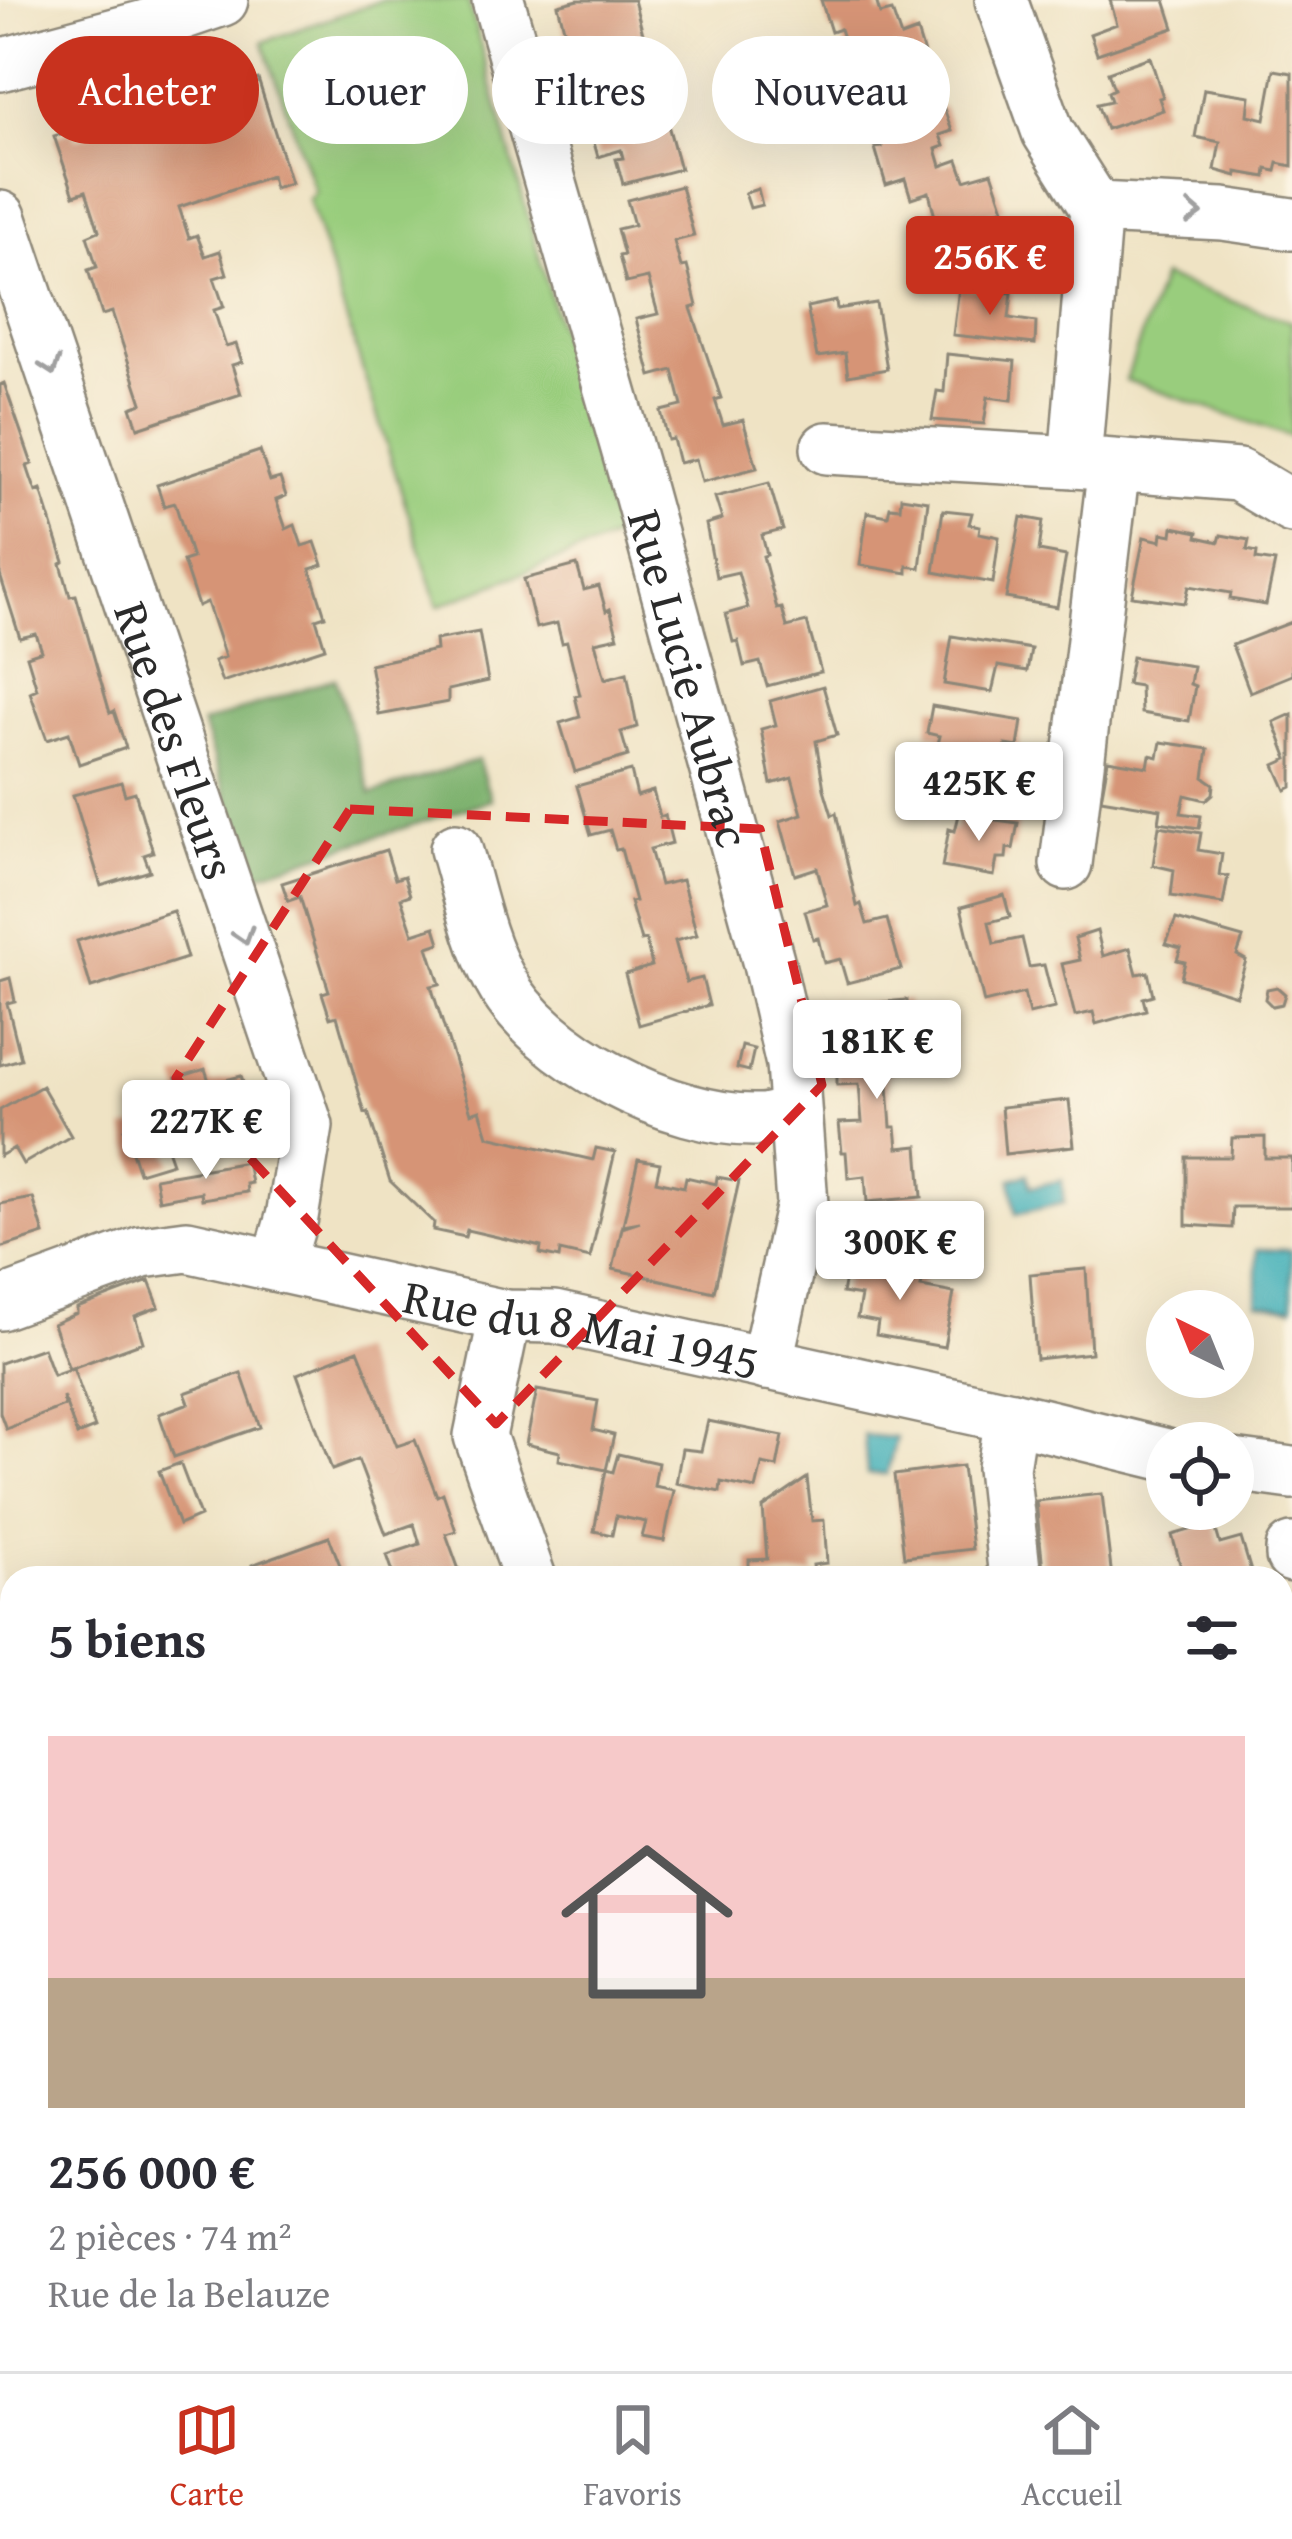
<!DOCTYPE html>
<html lang="fr">
<head>
<meta charset="utf-8">
<style>
  :root { --surface:#fff; --page:#f7f7f7; --text:#2b2b33; --muted:#7c7c81; --line:#e1e1e2; --accent:#c8321e }
  body { margin:0; font-family:"Gentium Book Plus",serif; background:var(--page); color:var(--text); height:100vh; display:flex; flex-direction:column; font-size:45px; white-space:nowrap }
  * { box-sizing:border-box; margin:0 }
  p { font-size:39px; color:var(--muted) }
  .icon { flex:none; width:66px; height:66px; fill:none; stroke:currentColor; stroke-width:2; stroke-linecap:round; stroke-linejoin:round }
  .map { position:relative; flex:1; overflow:hidden }
  .panel { position:absolute; left:0px; top:1566px; width:1293px; height:807px; display:flex; flex-direction:column; background:var(--surface); border-radius:36px 36px 0 0; box-shadow:0 12px 48px #0002 }
  .panel>* { flex:none }
  .banner { position:absolute; left:36px; top:36px; width:1221px; height:108px; display:flex; gap:24px }
  .needle { width:78px; rotate:317deg }
  .buttons { position:absolute; left:1146px; top:1290px; display:grid; gap:24px }
  .buttons a { display:grid; place-items:center; width:108px; height:108px; border-radius:50%; background:var(--surface); box-shadow:0 12px 48px #0002; font-size:60px }
  .price { position:absolute; translate:-50% -102px; padding:0 27px; border-radius:12px; background:#fff; color:#222; font-size:39px; line-height:78px; filter:drop-shadow(0 3px 6px #0008) }
  .price::after { content:''; position:absolute; left:50%; top:72px; width:36px; height:27px; margin-left:-18px; background:inherit; clip-path:polygon(0 0,100% 0,50% 100%) }
  .price.on { background:var(--accent); color:#fff }
  ul { padding:0; list-style:none }
  li { display:grid; align-content:center; gap:24px; height:636px; padding:0 48px }
  li+li { border-top:3px solid var(--line) }
  li span { display:grid; place-items:center; height:372px; border-radius:0px; color:#555 }
  li>.icon { margin-inline-start:auto }
  span .icon { width:216px; height:216px; fill:#fffc; stroke-width:1 }
  li b { font-size:51px }
  h2 { display:flex; justify-content:space-between; align-items:center; height:144px; padding:0 48px; font-size:51px }
  .chip { padding:0 42px; border-radius:54px; background:var(--surface); box-shadow:0 12px 48px #0002; font-size:42px; line-height:108px }
  .chip.on { background:var(--accent); color:#fff }
  .menu { display:flex; justify-content:space-around; align-items:center; height:168px; border-top:3px solid var(--line); background:var(--surface); font-size:33px; color:var(--muted) }
  .menu a { display:grid; justify-items:center; gap:6px }
  .menu .on { color:var(--accent) }
  .map>svg:first-child { display:block }
  .green { fill:#99cd7d; stroke:#627c54; stroke-width:3 }
  .forest { fill:#7ab06c; stroke:#526e4c; stroke-width:3 }
  .water { fill:#3daeb7; stroke:#346c71; stroke-width:3 }
  .building { fill:#d69476 }
  .lines { fill:none; stroke-linecap:round; stroke-linejoin:round }
  .minor-casing { stroke:#8d8778; stroke-width:56 }
  .minor { stroke:#fff; stroke-width:51 }
  .oneway { stroke:#a0a0a0 }
  .marked { fill:none; stroke:#d62828; stroke-width:9; stroke-dasharray:24 15; stroke-linejoin:round }
  .labels { text-anchor:middle; dominant-baseline:central; stroke-width:9; stroke-linejoin:round; paint-order:stroke }
  .street-label { font-size:48px; fill:#2b2b2b; stroke:#fcf5e5 }
</style>
</head>
<body>
<div class="map">
<svg width="1292" height="2371" viewBox="0 0 1292 2371">
  <rect width="100%" height="100%" fill="#fcf5e5"/>
  <filter id="ink" filterUnits="userSpaceOnUse"><feTurbulence type="fractalNoise" baseFrequency=".00833" numOctaves="2"/><feDisplacementMap in="SourceGraphic" scale="24" xChannelSelector="R" yChannelSelector="G"/><feConvolveMatrix kernelMatrix="1 2 1 2 8 2 1 2 1" color-interpolation-filters="sRGB"/></filter>
  <filter id="wash" filterUnits="userSpaceOnUse"><feTurbulence type="fractalNoise" baseFrequency=".004" numOctaves="4" result="noise"/><feDisplacementMap in="SourceGraphic" scale="48" xChannelSelector="R" yChannelSelector="G"/><feGaussianBlur stdDeviation="2.7" result="paint"/><feColorMatrix in="noise" values="0 0 0 0 0 0 0 0 0 0 0 0 0 0 0 0 0 1.4 0 .05"/><feComposite in="paint" operator="in"/></filter>
  <g filter="url(#wash)">
    <rect width="100%" height="100%" fill="#efe3c4"/>
    <!-- green -->
    <path class="green" d="M382,0H468L617,537L438,606L308,199L315,192L263,42Z
      M1162,277L1292,322V437L1126,380Z"/>
    <!-- forest -->
    <path class="forest" d="M335,678L371,794L478,760L491,800L253,876L202,724Z"/>
    <!-- water -->
    <path class="water" d="M1028,1174L1031,1187L1062,1180L1064,1203L1016,1214L1011,1179Z
      M1257,1249L1291,1250L1292,1308L1257,1303Z
      M864,1435L896,1438L887,1474H867Z"/>
    <g id="blocks">
      <!-- building -->
      <path class="building" d="M578,0H634L648,53L592,67L586,43L593,41L591,34L567,40L558,5Z
        M821,0H876L880,14L892,11L901,37L917,31L925,57L915,61L918,71L912,73L917,91L873,106L861,72L867,70L860,51L848,54L840,29L831,32Z
        M1110,0H1165L1174,28L1097,54L1090,34L1117,24Z
        M1150,57L1163,97L1159,98L1163,110L1106,129L1097,104L1111,101L1108,92L1114,89L1108,72Z
        M653,70L680,169L623,184L616,159L623,158L621,150L598,157L588,121L612,115L610,109L603,110L596,86Z
        M1274,70L1292,73V166L1278,163L1276,171L1267,169L1266,177L1237,172V176L1215,170L1220,142L1195,137L1204,89L1250,96L1248,115L1265,119Z
        M258,79L291,183L274,188L271,176L179,207L189,238L197,235L205,256L220,251L227,274L214,278L224,307L214,310L226,347L236,344L242,362L232,365L241,394L138,428L131,407L142,403L112,312L102,315L88,270L97,267L87,236L99,231L86,191L74,195L54,136L73,130L75,139L211,94L207,85L226,80L229,88Z
        M943,106L952,131L940,135L944,146L936,149L941,166L958,160L965,180L992,172L1004,208L985,215L993,242L942,258L934,232L938,230L929,192L911,198L905,179L886,185L875,148L882,147L876,128Z
        M681,186L694,236L674,241L681,267L687,266L697,306L691,308L721,398L715,400L723,425L743,420L757,468L702,482L696,459L679,463L673,439L668,440L661,411L682,406L673,370L651,376L636,319L658,314L648,278L626,283L619,256L624,255L617,229L634,225L627,200Z
        M758,189L762,205L750,208L745,193Z
        M959,288L1012,293L1009,318L1036,322L1035,344L953,335Z
        M836,301L837,309L876,303L887,369L848,376L845,353L817,357L807,307Z
        M947,354L1015,361L1012,400L988,397L984,424L932,420L937,391L944,392Z
        M4,383L32,464L27,466L31,478L36,492L41,490L64,562L61,564L70,596L76,595L110,713L114,711L126,748L79,764L69,733L47,740L30,692L37,689L27,656L42,651L36,634L20,638L0,575V385Z
        M260,451L270,481L280,478L286,496L276,500L286,529L295,525L302,546L315,542L323,565L310,569L325,616L316,619L325,648L222,682L214,661L225,657L207,602L198,606L183,561L192,558L175,503L164,506L157,485Z
        M769,483L783,530L762,535L767,555L763,556L777,609L782,608L787,627L807,622L821,672L767,686L760,662L744,666L738,641L733,642L726,614L748,608L738,572L716,577L706,524L722,519L715,497Z
        M901,497L928,501L920,568L907,566V573L860,565L867,512L888,516L890,507L900,508Z
        M943,510L972,513L969,524L980,526L979,533L999,537L993,583L934,572Z
        M1021,517L1043,521L1039,551L1066,556L1057,607L1006,598Z
        M1173,527L1198,532L1197,537L1219,542L1221,535L1249,540L1247,550L1257,552L1256,559L1275,562L1266,605L1230,599L1231,593L1189,586L1185,603L1132,596L1144,537L1161,541L1162,533L1172,535Z
        M577,565L584,590L599,586L606,611L610,609L618,637L595,642L605,679L627,673L637,727L621,732L628,756L575,772L560,723L580,717L575,696L580,695L567,642L562,643L557,623L536,628L524,579Z
        M1292,622V675L1250,692L1232,645Z
        M479,632L488,681L448,690V702L379,715L370,664L436,650L435,640Z
        M952,636L1031,649L1027,671L998,666L992,692L944,684Z
        M1132,657L1193,666L1190,684L1195,686L1189,721L1141,713L1140,686L1127,684Z
        M823,686L837,735L816,741L824,789L832,815L836,813L857,906L861,904L867,924L887,919L901,969L847,983L840,959L824,963L818,938L813,939L805,911L827,905L817,868L795,875L780,821L802,814L792,778L771,784L761,729L776,725L770,701Z
        M932,706L1022,721L1018,747L1006,745L1004,755L995,754L992,771L934,759L940,736L927,733Z
        M1292,714V787L1286,790L1275,765L1288,759L1274,722Z
        M1161,742L1208,749L1204,777L1214,784L1213,794L1206,800L1185,795L1181,813L1201,816L1199,828L1159,822L1161,809L1101,799L1108,760L1148,767L1150,755L1158,757Z
        M631,771L637,796L653,791L660,817L665,815L672,843L650,849L660,885L682,880L697,935L675,941L686,982L702,978L709,1005L639,1025L625,974L652,966L646,940L641,941L630,902L635,901L621,849L616,850L610,830L591,835L577,786Z
        M121,782L125,795L135,792L153,852L144,855L150,871L101,886L73,795Z
        M959,815L1018,823L1013,849L1007,848L1006,858H997L994,876L942,867L949,829L955,831Z
        M1159,826L1201,833L1198,850L1222,854L1219,875L1228,876L1223,904L1171,896L1174,870L1153,865Z
        M386,850L395,879L404,876L410,895L401,898L413,934L435,927L440,943L428,947L440,984L431,986L471,1113L480,1110L488,1136L593,1160L596,1148L615,1152L590,1258L560,1251L559,1258L540,1254L541,1247L467,1230L465,1237L433,1230L434,1223L390,1181L368,1112L365,1113L337,1016L330,1018L322,993L329,991L300,897L288,901L282,883Z
        M1004,895L1010,917L989,922L994,944L1022,938L1029,967L1044,965L1055,1008L1029,1014L1024,993L984,1003L961,907Z
        M173,911L187,958L91,988L77,941Z
        M1176,919L1243,938L1237,955L1246,960L1236,995L1181,978L1185,962L1177,960L1181,948L1166,944Z
        M1097,931L1103,956L1130,948L1137,974L1148,972L1153,995L1143,998L1146,1010L1096,1024L1093,1012L1075,1016L1062,964L1080,960L1075,938Z
        M10,978L15,1001L7,1003L21,1059L0,1065V981Z
        M1277,987L1285,994L1282,1004L1272,1006L1265,999L1267,989Z
        M907,1000L911,1051L890,1053L892,1073H887L891,1127H896L898,1148L918,1146L922,1197L867,1202L865,1176L848,1178L846,1152H842L839,1123L862,1122L859,1084L837,1085V1032L853,1030L851,1005Z
        M742,1046L754,1049L749,1071L737,1068Z
        M205,1069L210,1084L241,1076L256,1123L195,1142L176,1078Z
        M42,1086L71,1136L23,1164L14,1148L0,1156V1110Z
        M1069,1100L1074,1146L1005,1154L1001,1107Z
        M156,1118L172,1163L139,1173L124,1129Z
        M1265,1137V1158H1292V1207H1233L1232,1228L1186,1225V1157H1231L1232,1138Z
        M638,1159L660,1163L656,1181L684,1187L686,1177L716,1184L717,1177L739,1181L714,1292L613,1269L622,1228L640,1222L623,1225Z
        M247,1162L251,1183L246,1184L247,1192L202,1199L201,1192L159,1200L155,1178Z
        M33,1198L44,1234L0,1248V1204Z
        M823,1227H835L837,1244H824Z
        M848,1263L889,1271V1264L925,1270L921,1287L954,1293L944,1347L876,1335L878,1322L857,1318L861,1296L842,1293Z
        M1086,1269L1091,1353L1036,1359L1030,1274Z
        M149,1281L159,1307L135,1316L143,1342L69,1369L53,1324L77,1313V1308Z
        M43,1348L53,1375L73,1368L95,1428L77,1435L63,1396L64,1406L6,1429L0,1413V1363Z
        M358,1350L397,1446L415,1440L437,1496L443,1493L456,1531L446,1534L462,1578H395L387,1555L420,1544L414,1524L386,1534L358,1460L332,1470L297,1374Z
        M241,1373L260,1427L174,1457L159,1414L189,1403L185,1393Z
        M537,1390L598,1401L593,1430L614,1435L606,1470L559,1460L560,1452L526,1444Z
        M708,1421L783,1436L777,1467L762,1464L756,1489L721,1482L720,1492L676,1483L682,1449L701,1451Z
        M618,1454L658,1463L654,1486L674,1490L664,1541L642,1537L646,1522L616,1516L612,1535L594,1531L606,1470L613,1472Z
        M180,1463L200,1516L179,1525L159,1471Z
        M962,1466L972,1549L904,1557L894,1475Z
        M807,1478L812,1521L824,1520L827,1563L813,1565L814,1574L749,1578V1560L767,1559L763,1508Z
        M1102,1494L1112,1578H1044L1036,1501Z
        M1214,1523L1220,1544L1241,1538L1253,1578H1184L1172,1535Z
        M329,1537L345,1578H257L252,1565Z
        M12,1622V1798L0,1802V1626Z
        M1292,1712V1798L1281,1802V1715Z
        M1292,1855V1898H1291L1281,1859Z
        M12,1857V1930L0,1933V1861Z
        M12,2009V2045L0,2049V2013Z
        M1292,2029V2067L1281,2042V2034Z
        M5,2061L8,2070L12,2069V2119L0,2123V2063Z
        M2,2164H12V2216H4Z
        M459,2361H563V2371H460Z
        M614,2361H711V2371H615Z
        M768,2361H875L877,2371H770Z
        M1110,2361H1255L1257,2371H1112Z"/>
    </g>
  </g>
  <g filter="url(#ink)">
    <use href="#blocks" fill-opacity="0" stroke="#8d8778" stroke-width="3"/>
    <g class="lines">
      <defs>
        <g id="minor">
          <path id="s1" d="M498,0L639,490L768,960L792,1064L802,1204L766,1364"/>
          <path d="M1001,0L1048,132L1096,208L1075,462L1238,475L1292,507"/>
          <path d="M0,65L146,26L222,0"/>
          <path d="M1096,208L1223,214L1292,224"/>
          <path id="s2" d="M0,217L307,1126L292,1217L278,1265"/>
          <path d="M827,448L1075,462"/>
          <path d="M456,849C469,892 478,940 500,980C540,1056 674,1123 759,1120C770,1120 783,1115 795,1113"/>
          <path d="M1066,864L1114,466"/>
          <path id="s3" d="M0,1304L142,1252L187,1246L505,1316L554,1317L1011,1417L1167,1455"/>
          <path d="M505,1316L480,1436L530,1578"/>
          <path d="M1011,1417L1003,1468L1015,1578"/>
          <path d="M1233,1465L1292,1473"/>
          <path d="M1292,1549V1556"/>
          <path d="M0,1991L12,1987"/>
          <path d="M1281,2234L1292,2232"/>
          <path d="M0,2273L12,2272"/>
        </g>
      </defs>
      <!-- minor casing -->
      <use href="#minor" class="minor-casing"/>
      <!-- minor -->
      <use href="#minor" class="minor"/>
    </g>
    <!-- one-way arrows -->
    <defs><path id="oneway-chevron" d="M-2-3.5L2.5 0L-2 3.5" fill="none" stroke-width="1.6" stroke-linecap="round" stroke-linejoin="round" transform="scale(3)"/></defs>
    <g class="oneway">
      <use href="#oneway-chevron" transform="translate(1194 213) rotate(3)"/>
      <use href="#oneway-chevron" transform="translate(51 367) rotate(71)"/>
      <use href="#oneway-chevron" transform="translate(244 936) rotate(72)"/>
    </g>
  </g>
  <!-- marked area -->
  <path class="marked" d="M350,809L760,829L822,1085L496,1424L176,1078Z"/>
  <g class="labels">
    <!-- street labels -->
    <g class="street-label">
      <text stroke="none"><textPath href="#s1" startOffset="705">Rue Lucie Aubrac</textPath></text>
      <text stroke="none"><textPath href="#s2" startOffset="552">Rue des Fleurs</textPath></text>
      <text stroke="none"><textPath href="#s3" startOffset="600">Rue du 8 Mai 1945</textPath></text>
    </g>
  </g>
</svg>
<div class="buttons">
<a><svg class="needle" viewBox="-14 -14 28 28"><path d="M0-13l5 13h-10z" fill="#e53935"/><path d="M0 13l5-13h-10z" fill="#7c7c81"/></svg></a>
<a><svg class="icon" aria-label="locate" viewBox="0 0 24 24"><circle cx="12" cy="12" r="6"/><path d="M12 2v4M12 18v4M2 12h4M18 12h4"/></svg></a>
</div>
<b class="price on" style="left:990px;top:318px">256K €</b>
<b class="price" style="left:979px;top:844px">425K €</b>
<b class="price" style="left:877px;top:1102px">181K €</b>
<b class="price" style="left:206px;top:1182px">227K €</b>
<b class="price" style="left:900px;top:1303px">300K €</b>
<div class="banner">
<a class="chip on">Acheter</a>
<a class="chip">Louer</a>
<a class="chip">Filtres</a>
<a class="chip">Nouveau</a>
</div>
<section class="panel">
<h2>5 biens<svg class="icon" aria-label="filters" viewBox="0 0 24 24"><path d="M4 7h16M4 17h16"/><circle cx="9" cy="7" r="2"/><circle cx="15" cy="17" r="2"/></svg></h2>
<ul>
<li><span style="background:linear-gradient(#f6c9c9 65%,#b9a48a 0)"><svg class="icon" aria-label="home" viewBox="0 0 24 24"><path d="M3 11l9-7 9 7M6 9v11h12V9"/></svg></span><div><b>256 000 €</b><p>2 pièces · 74 m²</p><p>Rue de la Belauze</p></div></li>
</ul>
</section>
</div>
<nav class="menu">
<a class="on"><svg class="icon" aria-label="map" viewBox="0 0 24 24"><path d="M3 6l6-2 6 2 6-2v14l-6 2-6-2-6 2zM9 4v14M15 6v14"/></svg>Carte</a>
<a><svg class="icon" aria-label="saved" viewBox="0 0 24 24"><path d="M7 4h10v16l-5-4-5 4z"/></svg>Favoris</a>
<a><svg class="icon" aria-label="home" viewBox="0 0 24 24"><path d="M3 11l9-7 9 7M6 9v11h12V9"/></svg>Accueil</a>
</nav>
</body>
</html>
